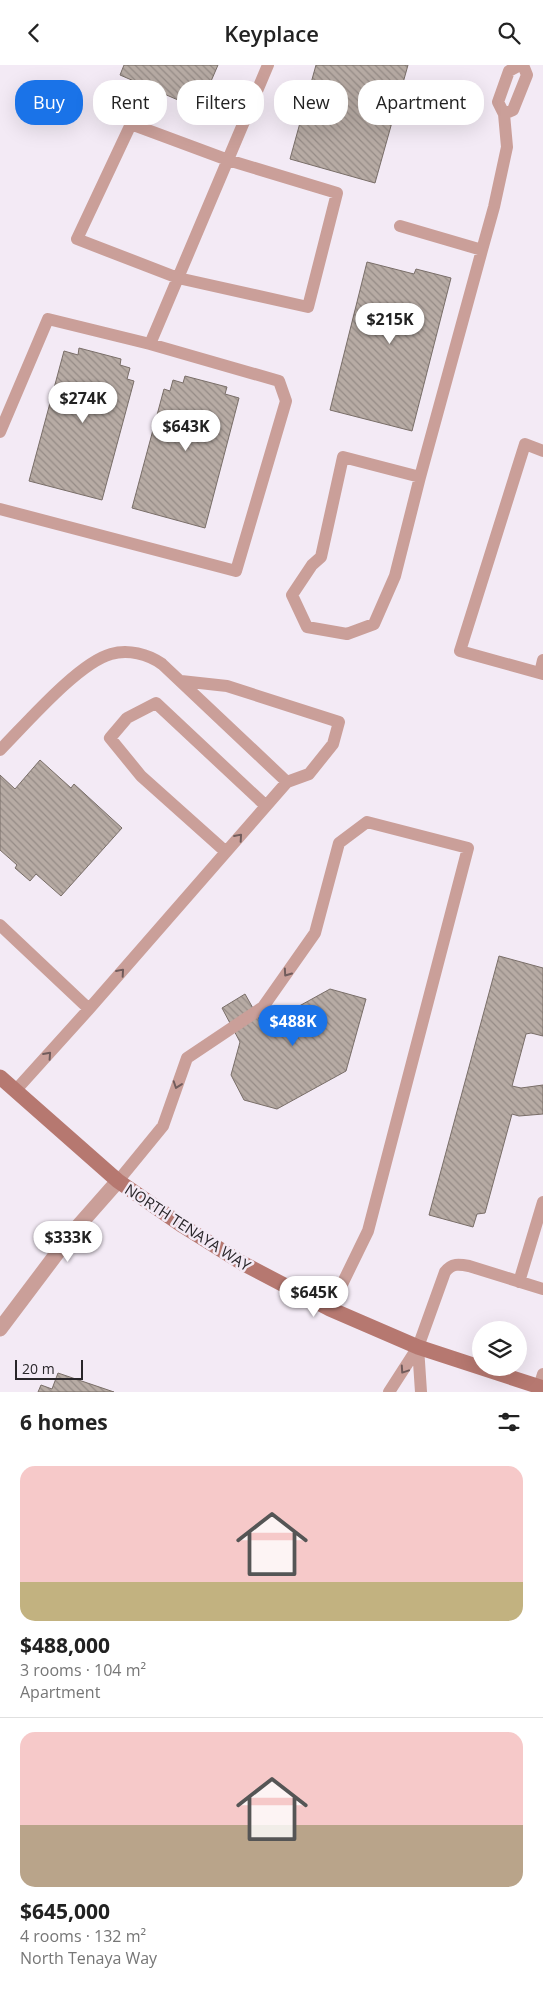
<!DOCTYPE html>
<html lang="en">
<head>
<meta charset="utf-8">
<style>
  :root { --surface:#fff; --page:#f2f2f2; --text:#222; --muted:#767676; --line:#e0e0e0; --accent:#1a73e8 }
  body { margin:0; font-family:"Open Sans",sans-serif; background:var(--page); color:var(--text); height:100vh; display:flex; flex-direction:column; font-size:19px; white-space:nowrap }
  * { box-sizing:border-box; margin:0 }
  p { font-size:16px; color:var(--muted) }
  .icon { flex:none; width:28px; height:28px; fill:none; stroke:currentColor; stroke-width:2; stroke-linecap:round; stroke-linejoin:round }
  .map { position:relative; height:1327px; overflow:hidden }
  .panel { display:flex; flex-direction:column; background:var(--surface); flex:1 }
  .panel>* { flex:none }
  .banner { position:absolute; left:15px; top:15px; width:514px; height:45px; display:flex; gap:10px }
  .controls { position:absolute; left:472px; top:1256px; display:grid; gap:10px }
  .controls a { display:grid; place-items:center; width:55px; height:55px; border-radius:50%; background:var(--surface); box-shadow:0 5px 20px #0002; font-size:25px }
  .scale { position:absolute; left:15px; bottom:12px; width:68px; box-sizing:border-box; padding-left:5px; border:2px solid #29262a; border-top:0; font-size:14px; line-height:18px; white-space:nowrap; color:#29262a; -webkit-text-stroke:4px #f3eaf5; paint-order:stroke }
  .price { position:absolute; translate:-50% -42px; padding:0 11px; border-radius:18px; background:#fff; color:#222; font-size:16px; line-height:32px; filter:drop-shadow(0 1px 2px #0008) }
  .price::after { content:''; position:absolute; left:50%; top:30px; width:15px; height:11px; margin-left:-8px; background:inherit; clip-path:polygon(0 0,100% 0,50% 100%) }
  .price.active { background:var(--accent); color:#fff }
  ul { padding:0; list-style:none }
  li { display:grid; align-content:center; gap:10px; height:265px; padding:0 20px }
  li+li { border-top:1px solid var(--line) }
  li span { display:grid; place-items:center; height:155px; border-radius:15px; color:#555 }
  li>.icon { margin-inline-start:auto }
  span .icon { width:90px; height:90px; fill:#fffc; stroke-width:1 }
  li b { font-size:21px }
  h2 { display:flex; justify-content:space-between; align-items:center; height:60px; padding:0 20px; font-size:21px }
  .pill { padding:0 18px; border-radius:20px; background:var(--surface); box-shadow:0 5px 20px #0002; font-size:18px; line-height:45px }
  .pill.active { background:var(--accent); color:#fff }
  header { display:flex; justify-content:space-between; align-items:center; height:65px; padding:0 20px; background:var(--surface); font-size:22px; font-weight:600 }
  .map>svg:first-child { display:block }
  .building { fill:url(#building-back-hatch); stroke:#796e68 }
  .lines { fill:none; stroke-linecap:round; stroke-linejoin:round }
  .lane { stroke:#ca9f99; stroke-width:12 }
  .street { stroke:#ca9f99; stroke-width:15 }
  .secondary { stroke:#b67870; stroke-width:15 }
  .oneway { stroke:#715c5c }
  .labels { text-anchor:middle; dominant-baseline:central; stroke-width:5; stroke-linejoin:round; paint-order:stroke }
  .street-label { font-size:15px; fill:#29262a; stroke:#f3eaf5 }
</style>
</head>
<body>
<header><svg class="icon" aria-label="back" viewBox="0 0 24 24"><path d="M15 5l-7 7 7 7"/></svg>Keyplace<svg class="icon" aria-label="search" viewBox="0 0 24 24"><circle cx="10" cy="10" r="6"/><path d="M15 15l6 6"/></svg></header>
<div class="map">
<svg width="543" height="1327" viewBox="0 0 543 1327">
  <defs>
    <pattern id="building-back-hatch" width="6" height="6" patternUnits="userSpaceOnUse" patternTransform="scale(1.25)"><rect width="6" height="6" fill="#b7aba4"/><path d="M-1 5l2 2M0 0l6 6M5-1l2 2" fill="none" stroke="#958b86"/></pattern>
  </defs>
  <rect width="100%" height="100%" fill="#f3eaf5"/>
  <!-- building -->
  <path class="building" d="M124,0H218L199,44L120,10Z
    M316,0H408L375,118L290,94Z
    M367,197L414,209L416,204L451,213L412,366L330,345Z
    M79,283L121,294L120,300L130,303L127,314L134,316L102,435L29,416L64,286L78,290Z
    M185,311L227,322L225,329L239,333L205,463L132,443L164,324L170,326L173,315L183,318Z
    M40,695L71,723L74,719L122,763L61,831L36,809L30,816L15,803L17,800L0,785V710L15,724Z
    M499,891L543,903V971L531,968L526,969L512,1021L521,1023L543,1020V1049L519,1051L512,1049L485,1148L477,1149L473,1162L429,1150Z
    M330,924L366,934L346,1006L277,1044L244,1035L231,1010L240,977L222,943L245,929L263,961Z
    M58,1308L114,1327H38L41,1320L52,1324Z"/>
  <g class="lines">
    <!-- lane -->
    <path class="lane" d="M520,0L509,6L498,37L504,49L513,45L527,10L523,0
      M131,59L228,95L337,128L308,242L178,213L77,174Z
      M400,161L482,185L494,142L507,82L504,49
      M150,279L268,0
      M0,367L48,254L150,279L279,316L286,336L236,506L0,444
      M543,386L525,379L460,586L543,609
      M420,412L343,392L321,492L312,500L292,530L307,562L347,569L374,559L395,511L420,412L482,185
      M540,608L543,595
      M0,685C25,660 78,598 111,589C128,584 148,589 162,599L287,717
      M226,787L141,711L110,673L127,653L156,638L266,741
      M0,860L89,944
      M15,1026L89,944L287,717L309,709L333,679L339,657L227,621L181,616
      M118,1116L163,1061L187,993L263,942L315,868L339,778L367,757L468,783L368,1166L330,1244
      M519,1217L543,1137
      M418,1282L421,1327
      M539,1322L543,1309
      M389,1327L418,1282L445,1207C452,1198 459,1199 469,1201L543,1224"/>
    <!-- street -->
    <path class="street" d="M0,1264L73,1167L118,1116"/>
    <!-- secondary -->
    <path class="secondary" d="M0,1012L118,1116L183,1161L242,1198L330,1244L418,1282L543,1323"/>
  </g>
  <!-- one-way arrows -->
  <defs><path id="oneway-chevron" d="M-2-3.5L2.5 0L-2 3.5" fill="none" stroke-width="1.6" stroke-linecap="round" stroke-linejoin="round" transform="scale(1.25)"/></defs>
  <g class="oneway">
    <use href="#oneway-chevron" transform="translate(239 772) rotate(-49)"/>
    <use href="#oneway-chevron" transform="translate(121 907) rotate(-49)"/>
    <use href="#oneway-chevron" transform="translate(287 908) rotate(125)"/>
    <use href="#oneway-chevron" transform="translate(48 990) rotate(-48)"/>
    <use href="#oneway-chevron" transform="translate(177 1020) rotate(109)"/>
    <use href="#oneway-chevron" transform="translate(404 1305) rotate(124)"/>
  </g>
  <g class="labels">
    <!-- street labels -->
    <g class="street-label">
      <text transform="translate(188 1162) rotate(33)">NORTH TENAYA WAY</text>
    </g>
  </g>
</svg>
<div class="controls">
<a><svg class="icon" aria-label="layers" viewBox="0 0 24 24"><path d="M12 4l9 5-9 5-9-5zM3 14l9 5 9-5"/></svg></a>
</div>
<div class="scale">20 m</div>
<b class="price" style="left:390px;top:280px">$215K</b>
<b class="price" style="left:83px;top:359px">$274K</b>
<b class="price" style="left:186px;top:387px">$643K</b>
<b class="price active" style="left:293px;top:982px">$488K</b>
<b class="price" style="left:68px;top:1198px">$333K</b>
<b class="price" style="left:314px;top:1253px">$645K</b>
<div class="banner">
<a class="pill active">Buy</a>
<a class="pill">Rent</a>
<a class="pill">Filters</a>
<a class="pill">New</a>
<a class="pill">Apartment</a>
</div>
</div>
<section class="panel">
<h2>6 homes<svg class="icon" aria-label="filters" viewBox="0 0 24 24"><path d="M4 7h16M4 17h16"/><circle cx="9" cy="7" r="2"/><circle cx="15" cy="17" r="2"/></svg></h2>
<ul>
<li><span style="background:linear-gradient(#f6c9c9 75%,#c2b280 0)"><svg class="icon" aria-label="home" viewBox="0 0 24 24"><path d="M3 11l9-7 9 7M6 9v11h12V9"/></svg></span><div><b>$488,000</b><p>3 rooms · 104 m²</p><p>Apartment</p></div></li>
<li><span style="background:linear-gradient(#f6c9c9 60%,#b9a48a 0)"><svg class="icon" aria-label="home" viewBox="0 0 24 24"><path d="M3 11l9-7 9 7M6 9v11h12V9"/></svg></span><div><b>$645,000</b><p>4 rooms · 132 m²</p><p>North Tenaya Way</p></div></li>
</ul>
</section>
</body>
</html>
